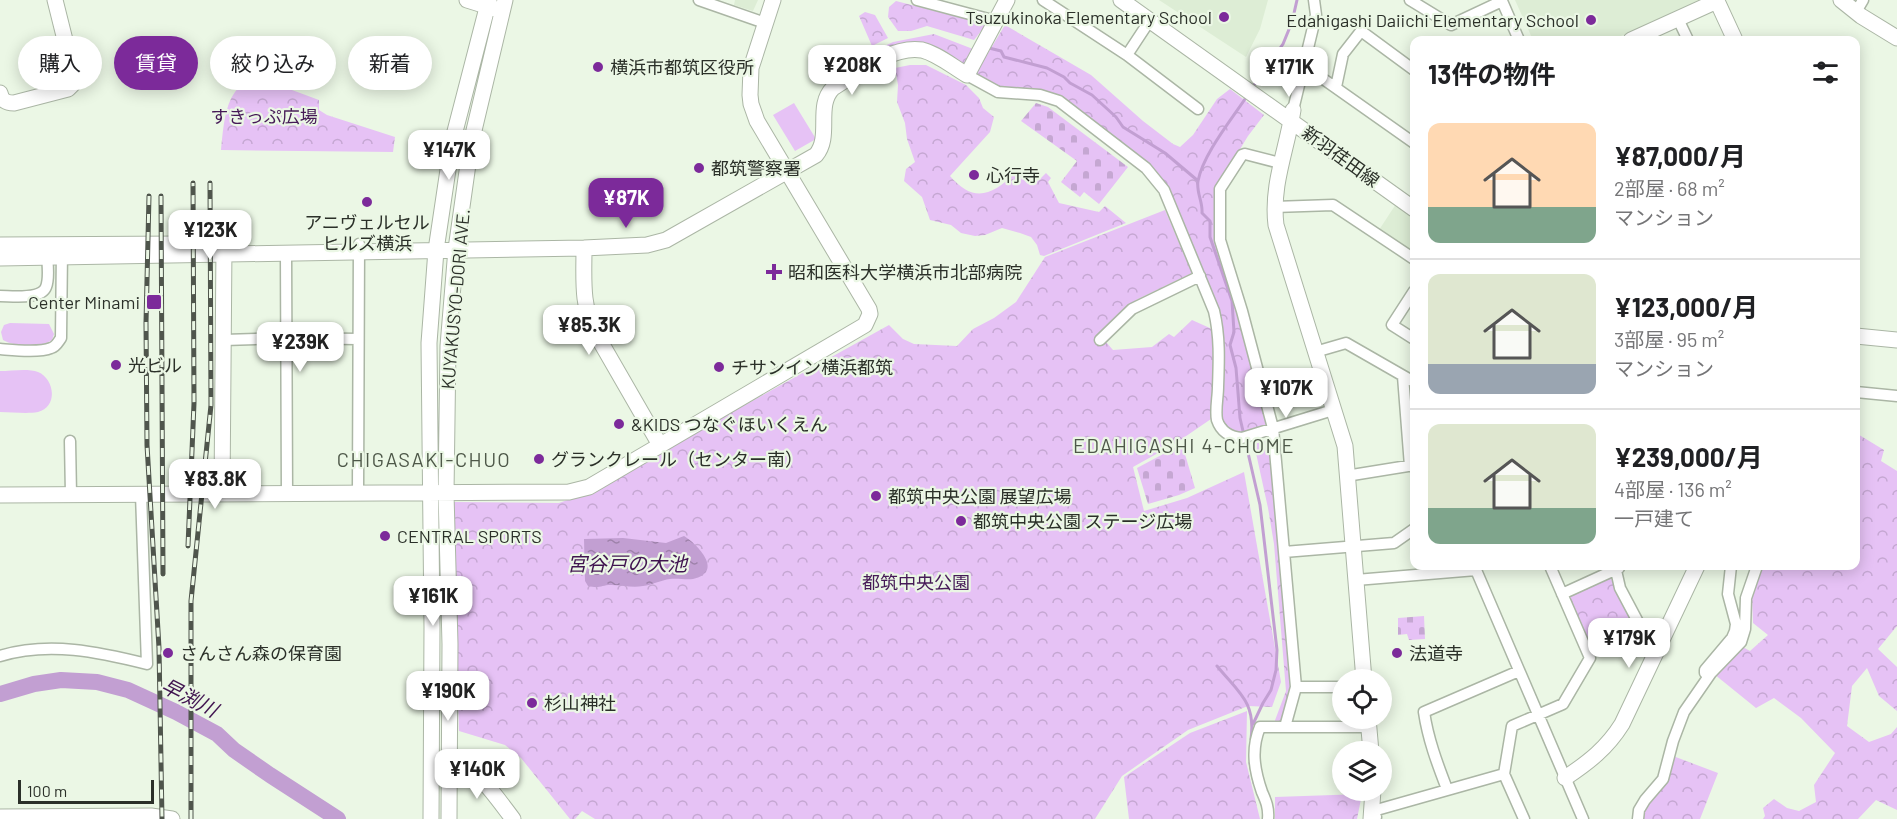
<!DOCTYPE html>
<html lang="ja">
<head>
<meta charset="utf-8">
<style>
  :root { --surface:#fff; --page:#f6f6f6; --text:#202124; --muted:#757577; --line:#e0e0e0; --accent:#7c2a9a }
  body { margin:0; font-family:Barlow,"Noto Sans JP",sans-serif; background:var(--page); color:var(--text); height:100vh; display:flex; flex-direction:column; font-size:22px; white-space:nowrap }
  * { box-sizing:border-box; margin:0 }
  p { font-size:20px; color:var(--muted) }
  .icon { flex:none; width:33px; height:33px; fill:none; stroke:currentColor; stroke-width:2; stroke-linecap:round; stroke-linejoin:round }
  .map { position:relative; flex:1; overflow:hidden }
  .side { position:absolute; left:1410px; top:36px; width:450px; height:534px; display:flex; flex-direction:column; background:var(--surface); border-radius:12px; box-shadow:0 3px 15px #0003 }
  .side>* { flex:none }
  .top-card { position:absolute; left:18px; top:36px; width:570px; height:54px; display:flex; gap:12px }
  .buttons { position:absolute; left:1332px; top:669px; display:grid; gap:12px }
  .buttons a { display:grid; place-items:center; width:60px; height:60px; border-radius:50%; background:var(--surface); box-shadow:0 3px 15px #0003; font-size:30px }
  .scale { position:absolute; left:18px; bottom:15px; width:136px; box-sizing:border-box; padding-left:6px; border:3px solid #2b3029; border-top:0; font-size:16px; line-height:21px; white-space:nowrap; color:#2b3029; -webkit-text-stroke:4px #ebf7e5; paint-order:stroke }
  .price { position:absolute; translate:-50% -51px; padding:0 14px; border-radius:12px; background:#fff; color:#222; font-size:20px; line-height:39px; filter:drop-shadow(0 2px 3px #0008) }
  .price::after { content:''; position:absolute; left:50%; top:36px; width:18px; height:14px; margin-left:-9px; background:inherit; clip-path:polygon(0 0,100% 0,50% 100%) }
  .price.on { background:var(--accent); color:#fff }
  ul { padding:0; list-style:none }
  li { display:flex; align-items:center; gap:18px; height:150px; padding:0 18px }
  li+li { border-top:2px solid var(--line) }
  li span { display:grid; place-items:center; flex:none; width:168px; height:120px; border-radius:12px; color:#555 }
  li>.icon { margin-inline-start:auto }
  span .icon { width:72px; height:72px; fill:#fffc; stroke-width:1 }
  li b { font-size:26px }
  h2 { display:flex; justify-content:space-between; align-items:center; height:72px; padding:0 18px; font-size:26px }
  .chip { padding:0 21px; border-radius:27px; background:var(--surface); box-shadow:0 3px 15px #0003; font-size:21px; line-height:54px }
  .chip.on { background:var(--accent); color:#fff }
  .map>svg:first-child { display:block }
  .built { fill:#ddedd5 }
  .grass { fill:#e6c2f5 }
  .forest { fill:url(#forest-crowns) }
  .cemetery { fill:url(#cemetery-stones) }
  .water { fill:url(#water-ripples) }
  .lines { fill:none; stroke-linecap:round; stroke-linejoin:round }
  .stream { stroke:#c29fd2; stroke-width:3 }
  .river { stroke:#c29fd2; stroke-width:16 }
  .street-casing { stroke:#abb6a5; stroke-width:13 }
  .secondary-casing { stroke:#abb6a5; stroke-width:17 }
  .street { stroke:#fff; stroke-width:10 }
  .secondary { stroke:#fff; stroke-width:15 }
  .rail-casing { stroke:#4f554c; stroke-width:5 }
  .rail { stroke:#ebf7e5; stroke-width:3; stroke-dasharray:9; stroke-linecap:butt }
  .poi-dot { fill:#7c2a9a; stroke:#ebf7e5; stroke-width:2 }
  .labels { text-anchor:middle; dominant-baseline:central; stroke-width:4.5; stroke-linejoin:round; paint-order:stroke }
  .poi-label { font-size:18px; fill:#2b3029; stroke:#ebf7e5; text-anchor:start }
  .park-label { font-size:18px; fill:#461a57; stroke:#ebf7e5 }
  .street-label { font-size:18px; fill:#2b3029; stroke:#ebf7e5 }
  .neighbourhood-label { font-size:20px; letter-spacing:1.5px; fill:#4e5849; stroke:#ebf7e5 }
  .water-label { font-size:20px; font-style:italic; fill:#401450; stroke:#ebf7e5 }
</style>
</head>
<body>
<div class="map">
<svg width="1897" height="819" viewBox="0 0 1897 819">
  <defs>
    <pattern id="forest-crowns" width="20" height="18" patternUnits="userSpaceOnUse" patternTransform="scale(1.5)"><rect width="20" height="18" fill="#e6c2f5"/><path d="M2 6a3 3 0 1 1 6 0M12 15a3 3 0 1 1 6 0" fill="none" stroke="#c5a7d2"/></pattern>
    <pattern id="cemetery-stones" width="16" height="16" patternUnits="userSpaceOnUse" patternTransform="scale(1.5)"><rect width="16" height="16" fill="#e6c2f5"/><path d="M2 7V4a2 2 0 0 1 4 0v3zM10 15v-3a2 2 0 0 1 4 0v3z" fill="#c5a7d2"/></pattern>
    <pattern id="water-ripples" width="26" height="14" patternUnits="userSpaceOnUse" patternTransform="scale(1.5)"><rect width="26" height="14" fill="#c29fd2"/><path d="M2 4q2-2 4 0t4 0M15 11q2-2 4 0t4 0" fill="none" stroke="#9e82aa"/></pattern>
  </defs>
  <rect width="100%" height="100%" fill="#ebf7e5"/>
  <!-- built -->
  <path class="built" d="M735,0H758L753,11L734,5Z
    M1159,0H1268L1260,29L1246,57Z
    M1515,0H1703L1612,40H1533Z
    M1396,204L1414,218V254L1379,230Z"/>
  <!-- grass -->
  <path class="grass" d="M794,103L816,139L795,151L773,115Z
    M10,323L49,324L54,334L52,340C41,348 15,347 3,340L1,332L4,325Z
    M0,371C11,371 28,368 38,372C55,379 58,407 38,412C27,414 12,412 0,412Z"/>
  <!-- forest -->
  <path class="forest" d="M896,1L982,23L985,26L974,40L927,26L911,31H898L888,17L889,7Z
    M865,12L875,15L888,38L872,46L859,16Z
    M1005,25L1091,75L1143,121L1173,144L1180,147L1193,135L1217,99L1230,89L1264,115L1248,136L1222,179L1215,235L1233,293L1267,421L1265,426C1246,431 1229,441 1220,417L1221,334L1163,183L1057,96L1037,89L998,87L976,73Z
    M934,34L973,49L964,68L936,51L877,55L874,51L893,42Z
    M910,65H926L966,85L979,98L983,108L994,117L990,132L950,176C973,203 992,196 1015,173L1029,175L1038,181L1046,173L1051,178L1048,182L1059,203L1099,212L1105,206L1126,223L1044,256L1040,255L1037,245L1031,237L1020,233L1002,228L985,235L975,236L961,233L951,225L930,220L922,197L904,181L906,169L915,162L907,139L905,123L897,102L898,85L895,68Z
    M254,76L319,100V110L327,115L395,137L393,152L221,150C223,132 224,107 235,92C240,85 248,81 254,76Z
    M1165,210L1192,273L1136,300L1099,334L1113,350L1152,347L1169,334L1174,337L1192,320L1212,329L1213,359L1211,419L1176,443L1133,467L1144,511L1187,498L1244,472L1281,682L1272,707L1248,706L1188,730L1122,776L1095,819H595L582,811L575,819H570L521,758L505,745L459,731L452,502L559,503L604,487L621,474L889,325L903,339L914,344L957,346L973,329L994,318L1016,302L1045,257Z
    M1856,433L1884,450L1881,461L1897,471V626L1878,649L1897,667V711L1879,696L1867,668L1852,686L1847,726L1869,742L1891,734L1897,727V810L1876,800L1858,819H1763L1765,816L1763,808L1774,799L1787,808L1799,811L1816,802L1814,785L1835,753L1801,718L1774,698L1756,708L1714,674L1741,646L1750,651L1768,635L1753,623L1752,599L1760,566H1856Z
    M1269,440L1292,689L1282,723H1274L1286,691L1274,544L1268,508L1254,444Z
    M1610,577L1631,620L1587,638L1570,600V596Z
    M1247,711L1246,762L1260,819H1129L1124,777L1190,733Z
    M1673,756L1718,773L1700,819H1642L1641,811Z
    M1362,794L1357,819H1275V797Z"/>
  <!-- cemetery -->
  <path class="cemetery" d="M1036,103L1048,107L1128,167L1099,204L1084,192L1080,197L1061,182L1077,161L1021,121Z
    M1182,444L1195,488L1179,495L1148,504L1137,468Z
    M1424,616L1425,639L1409,640L1407,634L1398,635V618Z"/>
  <!-- water -->
  <path class="water" d="M684,536C697,544 725,572 693,579C686,580 677,578 670,579C661,580 652,585 643,586C632,588 622,585 611,585C601,585 600,589 588,586L585,581L584,539L623,538L666,543Z"/>
  <g class="lines">
    <!-- stream -->
    <path class="stream" d="M989,48L1001,51L1004,57L1047,68L1064,77L1070,83L1092,95L1116,117L1123,127L1165,153L1197,180
      M1252,88L1283,44L1292,22L1297,0
      M1247,96C1232,119 1203,154 1198,181C1196,192 1203,202 1202,213L1210,221V237L1232,301L1234,332L1230,345L1236,368L1240,418L1260,505L1277,650L1276,670L1271,690L1263,703L1253,724
      M1217,666C1239,693 1256,702 1251,739
      M1250,763L1254,783"/>
    <!-- river -->
    <path class="river" d="M0,694L34,684L61,680L97,682L128,690L176,712L217,734L234,750L270,775L338,819"/>
    <defs>
      <path id="street" d="M699,0L765,23
        M917,0L996,21
        M1043,0L1127,55L1198,109
        M1410,0L1451,25L1502,1L1519,40
        M1856,12L1863,0
        M1678,19L1688,40
        M1127,55L1150,20
        M967,75L998,92L1040,95L1059,101L1146,168L1164,190L1214,311C1220,336 1219,361 1218,387C1218,397 1215,410 1217,420C1221,432 1230,437 1242,438L1333,410
        M1319,76L1414,143
        M1336,87L1343,54L1361,31L1414,70
        M1293,110L1316,15L1314,0
        M1280,163L1245,154L1242,155L1220,189V240L1242,311L1273,428L1296,687H1342
        M1274,207L1333,205L1414,259
        M286,253L287,494
        M1414,291L1392,325L1414,339
        M0,296C12,296 41,300 46,287C50,277 47,263 47,253
        M224,340L285,338L358,339
        M1100,340L1132,309L1200,276
        M0,349C13,350 39,353 51,348C56,347 58,342 61,338L62,250
        M1315,352L1346,343L1414,382
        M1403,376L1410,466
        M1856,392L1897,396
        M70,441L71,495
        M1346,476L1414,465
        M358,493L359,244
        M1284,552L1394,543L1414,529
        M1615,566L1620,588L1655,654
        M1356,580L1476,570L1583,819
        M1562,594L1619,568
        M0,656C49,641 99,652 147,664L141,494
        M1705,673V670L1732,638L1735,631L1736,624L1728,594L1731,566
        M1285,727L1296,687
        M1504,774L1524,819
        M1447,789C1437,763 1428,739 1424,712L1519,671
        M1376,817L1373,811L1504,774L1512,726L1563,704L1590,658L1550,566
        M1268,819C1269,808 1266,801 1262,792C1254,769 1251,749 1260,727H1369
        M1638,819L1639,810L1645,800L1663,779L1673,741L1684,712L1711,673L1741,642L1745,629L1746,598L1757,566"/>
      <path id="secondary" d="M467,0L496,9
        M1121,0L1414,209
        M1841,0L1861,16L1897,38
        M1631,40L1717,1L1735,40
        M0,93C2,101 6,103 14,103L68,89L73,84L74,76L55,0
        M1293,110C1287,149 1271,185 1276,225L1345,446L1364,680
        M0,245L184,244
        M584,248C584,279 581,306 596,334L660,445
        M0,258L584,248L647,245L666,240L816,155C832,136 815,106 833,88C857,73 892,45 922,50C938,54 953,67 967,75L1007,0
        M1856,336L1897,340
        M222,493L224,245
        M0,495L569,492L589,487L865,325L870,314L869,309L757,121L751,104L750,95L751,68L773,0
        M1368,718L1371,752
        M441,761C446,761 455,760 460,762C475,766 503,806 513,819
        M1565,778C1589,762 1607,748 1622,724L1697,566
        M0,817L151,816L172,819
        M431,819L432,627L429,343L436,250L452,143L489,0
        M449,819L450,644L446,493L448,346L456,249L471,143L505,0
        M1371,819L1373,790"/>
    </defs>
    <!-- street casing -->
    <use href="#street" class="street-casing"/>
    <!-- secondary casing -->
    <use href="#secondary" class="secondary-casing"/>
    <!-- street -->
    <use href="#street" class="street"/>
    <!-- secondary -->
    <use href="#secondary" class="secondary"/>
    <defs>
      <path id="rail" d="M149,196L146,323L147,445L159,648L162,819
        M161,196L163,574
        M188,546L194,403L193,183
        M191,819V601L211,405L210,183"/>
    </defs>
    <!-- rail casing -->
    <use href="#rail" class="rail-casing"/>
    <!-- rail -->
    <use href="#rail" class="rail"/>
  </g>
  <!-- markers -->
  <g class="poi-dot">
    <circle cx="1224" cy="17" r="6"/>
    <circle cx="1591" cy="20" r="6"/>
    <circle cx="598" cy="67" r="6"/>
    <circle cx="699" cy="168" r="6"/>
    <circle cx="974" cy="175" r="6"/>
    <circle cx="367" cy="202" r="6"/>
    <path d="M771 263h6v6h6v6h-6v6h-6v-6h-6v-6h6z"/>
    <rect x="146" y="294" width="16" height="16" rx="3"/>
    <circle cx="116" cy="365" r="6"/>
    <circle cx="719" cy="367" r="6"/>
    <circle cx="619" cy="424" r="6"/>
    <circle cx="539" cy="459" r="6"/>
    <circle cx="876" cy="496" r="6"/>
    <circle cx="961" cy="521" r="6"/>
    <circle cx="385" cy="536" r="6"/>
    <circle cx="168" cy="653" r="6"/>
    <circle cx="1397" cy="653" r="6"/>
    <circle cx="532" cy="703" r="6"/>
  </g>
  <g class="labels">
    <!-- poi labels -->
    <g class="poi-label">
      <text x="1212" y="17" text-anchor="end">Tsuzukinoka Elementary School</text>
      <text x="1579" y="20" text-anchor="end">Edahigashi Daiichi Elementary School</text>
      <text x="610" y="67">横浜市都筑区役所</text>
      <text x="711" y="168">都筑警察署</text>
      <text x="986" y="175">心行寺</text>
      <text x="367" y="222" text-anchor="middle">アニヴェルセル<tspan x="367" dy="21">ヒルズ横浜</tspan></text>
      <text x="788" y="272">昭和医科大学横浜市北部病院</text>
      <text x="140" y="302" text-anchor="end">Center Minami</text>
      <text x="128" y="365">光ビル</text>
      <text x="731" y="367">チサンイン横浜都筑</text>
      <text x="631" y="424">&amp;KIDS つなぐほいくえん</text>
      <text x="551" y="459">グランクレール（センター南）</text>
      <text x="888" y="496">都筑中央公園 展望広場</text>
      <text x="973" y="521">都筑中央公園 ステージ広場</text>
      <text x="397" y="536">CENTRAL SPORTS</text>
      <text x="180" y="653">さんさん森の保育園</text>
      <text x="1409" y="653">法道寺</text>
      <text x="544" y="703">杉山神社</text>
    </g>
    <!-- park labels -->
    <g class="park-label">
      <text x="264" y="116">すきっぷ広場</text>
      <text x="916" y="582">都筑中央公園</text>
    </g>
    <!-- street labels -->
    <g class="street-label">
      <text transform="translate(1341 156) rotate(36)">新羽荏田線</text>
      <text transform="translate(455 299) rotate(-85)">KUYAKUSYO-DORI AVE.</text>
    </g>
    <!-- neighbourhood labels -->
    <g class="neighbourhood-label">
      <text x="1184" y="445">EDAHIGASHI 4-CHOME</text>
      <text x="424" y="459">CHIGASAKI-CHUO</text>
    </g>
    <!-- water labels -->
    <g class="water-label">
      <text x="627" y="563">宮谷戸の大池</text>
      <text transform="translate(190 697) rotate(27)">早渕川</text>
    </g>
  </g>
</svg>
<div class="buttons">
<a><svg class="icon" aria-label="locate" viewBox="0 0 24 24"><circle cx="12" cy="12" r="6"/><path d="M12 2v4M12 18v4M2 12h4M18 12h4"/></svg></a>
<a><svg class="icon" aria-label="layers" viewBox="0 0 24 24"><path d="M12 4l9 5-9 5-9-5zM3 14l9 5 9-5"/></svg></a>
</div>
<div class="scale">100 m</div>
<b class="price" style="left:852px;top:96px">¥208K</b>
<b class="price" style="left:1289px;top:98px">¥171K</b>
<b class="price" style="left:449px;top:181px">¥147K</b>
<b class="price on" style="left:626px;top:229px">¥87K</b>
<b class="price" style="left:210px;top:261px">¥123K</b>
<b class="price" style="left:589px;top:356px">¥85.3K</b>
<b class="price" style="left:300px;top:373px">¥239K</b>
<b class="price" style="left:1286px;top:419px">¥107K</b>
<b class="price" style="left:215px;top:510px">¥83.8K</b>
<b class="price" style="left:433px;top:627px">¥161K</b>
<b class="price" style="left:1629px;top:669px">¥179K</b>
<b class="price" style="left:448px;top:722px">¥190K</b>
<b class="price" style="left:477px;top:800px">¥140K</b>
<div class="top-card">
<a class="chip">購入</a>
<a class="chip on">賃貸</a>
<a class="chip">絞り込み</a>
<a class="chip">新着</a>
</div>
<section class="side">
<h2>13件の物件<svg class="icon" aria-label="filters" viewBox="0 0 24 24"><path d="M4 7h16M4 17h16"/><circle cx="9" cy="7" r="2"/><circle cx="15" cy="17" r="2"/></svg></h2>
<ul>
<li><span style="background:linear-gradient(#ffd9b3 70%,#7fa58c 0)"><svg class="icon" aria-label="home" viewBox="0 0 24 24"><path d="M3 11l9-7 9 7M6 9v11h12V9"/></svg></span><div><b>¥87,000/月</b><p>2部屋 · 68 m²</p><p>マンション</p></div></li>
<li><span style="background:linear-gradient(#dfe7d0 75%,#9aa5b1 0)"><svg class="icon" aria-label="home" viewBox="0 0 24 24"><path d="M3 11l9-7 9 7M6 9v11h12V9"/></svg></span><div><b>¥123,000/月</b><p>3部屋 · 95 m²</p><p>マンション</p></div></li>
<li><span style="background:linear-gradient(#dfe7d0 70%,#7fa58c 0)"><svg class="icon" aria-label="home" viewBox="0 0 24 24"><path d="M3 11l9-7 9 7M6 9v11h12V9"/></svg></span><div><b>¥239,000/月</b><p>4部屋 · 136 m²</p><p>一戸建て</p></div></li>
</ul>
</section>
</div>
</body>
</html>
